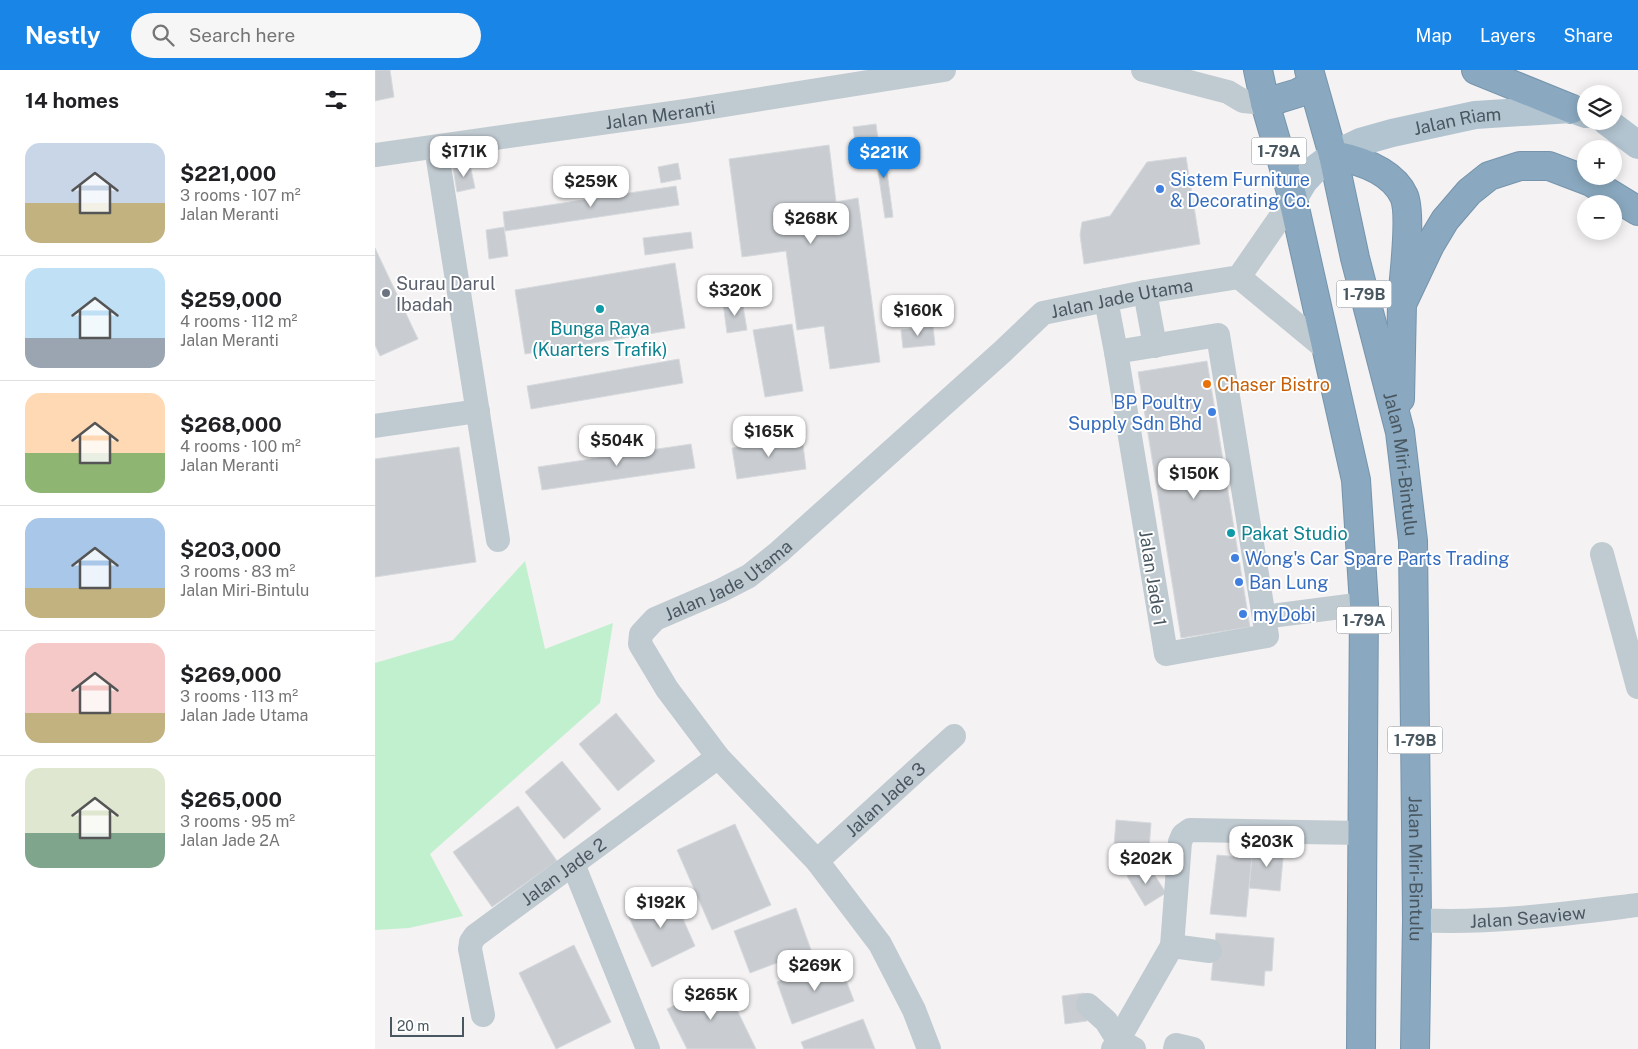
<!DOCTYPE html>
<html lang="en">
<head>
<meta charset="utf-8">
<style>
  :root { --surface:#fff; --page:#f6f6f6; --text:#202124; --muted:#757577; --line:#e0e0e0; --accent:#1985e7 }
  body { margin:0; font-family:"Public Sans",sans-serif; background:var(--page); color:var(--text); height:100vh; display:flex; flex-direction:column; font-size:19px; white-space:nowrap }
  * { box-sizing:border-box; margin:0 }
  p { font-size:16px; color:var(--muted) }
  .icon { flex:none; width:28px; height:28px; fill:none; stroke:currentColor; stroke-width:2; stroke-linecap:round; stroke-linejoin:round }
  .map { position:relative; flex:1; overflow:hidden }
  .details { display:flex; flex-direction:column; background:var(--surface); width:375px }
  .details>* { flex:none }
  .buttons { position:absolute; left:1202px; top:15px; display:grid; gap:10px }
  .buttons a { display:grid; place-items:center; width:45px; height:45px; border-radius:50%; background:var(--surface); box-shadow:0 2px 12px #0003; font-size:25px }
  .scale { position:absolute; left:15px; bottom:12px; width:74px; box-sizing:border-box; padding-left:5px; border:2px solid #495760; border-top:0; font-size:14px; line-height:18px; white-space:nowrap; color:#495760; -webkit-text-stroke:4px #fff; paint-order:stroke }
  .price { position:absolute; translate:-50% -42px; padding:0 11px; border-radius:10px; background:#fff; color:#222; font-size:16px; line-height:32px; filter:drop-shadow(0 1px 2px #0008) }
  .price::after { content:''; position:absolute; left:50%; top:30px; width:15px; height:11px; margin-left:-8px; background:inherit; clip-path:polygon(0 0,100% 0,50% 100%) }
  .price.on { background:var(--accent); color:#fff }
  ul { padding:0; list-style:none }
  li { display:flex; align-items:center; gap:15px; height:125px; padding:0 25px }
  li+li { border-top:1px solid var(--line) }
  li span { display:grid; place-items:center; flex:none; width:140px; height:100px; border-radius:15px; color:#555 }
  li>.icon { margin-inline-start:auto }
  span .icon { width:60px; height:60px; fill:#fffc; stroke-width:1 }
  li b { font-size:21px }
  h2 { display:flex; justify-content:space-between; align-items:center; height:60px; padding:0 25px; font-size:21px }
  header { display:flex; align-items:center; gap:30px; box-sizing:border-box; height:70px; padding:0 25px; background:var(--accent); color:#fff }
  header strong { font-size:24px }
  nav { display:flex; gap:28px; margin-inline-start:auto; font-size:18px }
  .search { width:350px; height:45px; background:var(--page); display:flex; align-items:center; gap:12px; box-sizing:border-box; padding:0 18px; border-radius:28px; color:var(--muted); font-size:19px }
  main { display:flex; flex:1; min-height:0 }
  .map>svg:first-child { display:block }
  .green { fill:#c1f0cf }
  .building { fill:#c9cdd1; stroke:#d6d9dd }
  .lines { fill:none; stroke-linecap:round; stroke-linejoin:round }
  .highway-casing { stroke:#7594ac; stroke-width:30 }
  .minor { stroke:#c0cad1; stroke-width:24 }
  .major { stroke:#b2c4d0; stroke-width:28 }
  .highway { stroke:#8aa9c0; stroke-width:28 }
  .shop-dot { fill:#3f7fe0; stroke:#fff; stroke-width:2 }
  .worship-dot { fill:#6b7280; stroke:#fff; stroke-width:2 }
  .culture-dot { fill:#0f9aa8; stroke:#fff; stroke-width:2 }
  .food-dot { fill:#e8710a; stroke:#fff; stroke-width:2 }
  .labels { text-anchor:middle; dominant-baseline:central; stroke-width:4; stroke-linejoin:round; paint-order:stroke }
  .shield { fill:#fff; stroke:#808990; stroke-width:1 }
  .shield-label { font-size:16px; font-weight:bold; fill:#495760 }
  .street-label { font-size:18px; fill:#495760; stroke:#fff }
  .shop-label { font-size:18px; fill:#366cbe; stroke:#fff; text-anchor:start }
  .worship-label { font-size:18px; fill:#5b616d; stroke:#fff; text-anchor:start }
  .culture-label { font-size:18px; fill:#0d838f; stroke:#fff }
  .food-label { font-size:18px; fill:#c56008; stroke:#fff; text-anchor:start }
</style>
</head>
<body>
<header>
<strong>Nestly</strong>
<div class="search"><svg class="icon" aria-label="search" viewBox="0 0 24 24"><circle cx="10" cy="10" r="6"/><path d="M15 15l6 6"/></svg>Search here</div>
<nav><a>Map</a><a>Layers</a><a>Share</a></nav>
</header>
<main>
<section class="details">
<h2>14 homes<svg class="icon" aria-label="filters" viewBox="0 0 24 24"><path d="M4 7h16M4 17h16"/><circle cx="9" cy="7" r="2"/><circle cx="15" cy="17" r="2"/></svg></h2>
<ul>
<li><span style="background:linear-gradient(#c9d6e8 60%,#c2b280 0)"><svg class="icon" aria-label="home" viewBox="0 0 24 24"><path d="M3 11l9-7 9 7M6 9v11h12V9"/></svg></span><div><b>$221,000</b><p>3 rooms · 107 m²</p><p>Jalan Meranti</p></div></li>
<li><span style="background:linear-gradient(#bfe0f5 70%,#9aa5b1 0)"><svg class="icon" aria-label="home" viewBox="0 0 24 24"><path d="M3 11l9-7 9 7M6 9v11h12V9"/></svg></span><div><b>$259,000</b><p>4 rooms · 112 m²</p><p>Jalan Meranti</p></div></li>
<li><span style="background:linear-gradient(#ffd9b3 60%,#8fb573 0)"><svg class="icon" aria-label="home" viewBox="0 0 24 24"><path d="M3 11l9-7 9 7M6 9v11h12V9"/></svg></span><div><b>$268,000</b><p>4 rooms · 100 m²</p><p>Jalan Meranti</p></div></li>
<li><span style="background:linear-gradient(#a9c7e8 70%,#c2b280 0)"><svg class="icon" aria-label="home" viewBox="0 0 24 24"><path d="M3 11l9-7 9 7M6 9v11h12V9"/></svg></span><div><b>$203,000</b><p>3 rooms · 83 m²</p><p>Jalan Miri-Bintulu</p></div></li>
<li><span style="background:linear-gradient(#f6c9c9 70%,#c2b280 0)"><svg class="icon" aria-label="home" viewBox="0 0 24 24"><path d="M3 11l9-7 9 7M6 9v11h12V9"/></svg></span><div><b>$269,000</b><p>3 rooms · 113 m²</p><p>Jalan Jade Utama</p></div></li>
<li><span style="background:linear-gradient(#dfe7d0 65%,#7fa58c 0)"><svg class="icon" aria-label="home" viewBox="0 0 24 24"><path d="M3 11l9-7 9 7M6 9v11h12V9"/></svg></span><div><b>$265,000</b><p>3 rooms · 95 m²</p><p>Jalan Jade 2A</p></div></li>
</ul>
</section>
<div class="map">
<svg width="1263" height="979" viewBox="0 0 1263 979">
  <rect width="100%" height="100%" fill="#f4f2f2"/>
  <!-- green -->
  <path class="green" d="M150,491L170,579L238,553L225,633L55,784L88,846L34,858L0,860V593L78,570Z"/>
  <!-- building -->
  <path class="building" d="M0,0H15L19,27L0,31Z
    M501,54L503,69L480,72L478,57Z
    M508,72L518,147L510,148L499,74Z
    M454,75L461,132L483,128L505,292L455,299L449,256L422,260L411,181L367,187L354,89Z
    M811,87L825,174L709,194L705,165L707,152L735,146L772,92Z
    M303,93L306,109L286,113L283,97Z
    M95,95L100,118L82,122L78,98Z
    M301,116L304,135L130,161L128,142Z
    M129,157L133,186L114,189L111,160Z
    M316,162L318,178L270,185L268,168Z
    M0,178L43,269L5,286L0,275Z
    M300,193L310,258L150,284L140,220Z
    M367,230L372,260L352,263L348,233Z
    M417,254L428,321L390,327L378,260Z
    M558,256L560,275L528,278L526,260Z
    M304,289L308,313L156,339L152,316Z
    M832,291L875,557L806,568L763,302Z
    M427,367L431,399L362,409L357,378Z
    M316,374L320,398L167,420L163,397Z
    M84,377L101,492L0,507V389Z
    M241,643L280,691L243,721L204,674Z
    M187,691L226,739L189,769L150,722Z
    M143,736L182,791L117,837L78,782Z
    M741,750L776,753L773,793L738,790Z
    M360,754L396,835L337,860L302,780Z
    M878,775L909,778L905,821L874,818Z
    M842,785L877,788L871,847L835,844Z
    M772,793L791,823L770,836L752,806Z
    M296,822L320,876L277,897L252,843Z
    M421,838L436,880L375,903L359,861Z
    M841,863L899,868L897,901H890L889,916L836,910Z
    M199,875L236,952L181,979L144,903Z
    M463,889L479,931L417,954L402,912Z
    M348,911L381,979H312L292,939Z
    M709,923L712,951L690,954L687,926Z
    M488,949L500,979H429L426,972Z"/>
  <g class="lines">
    <defs>
      <g id="highway">
        <path d="M883,0L890,33L918,129L981,410L989,534L986,979"/>
        <path id="s7" d="M934,0L958,85L980,188L1025,362L1038,471L1042,850L1040,979"/>
        <path d="M1101,0L1197,39"/>
        <path d="M890,33L923,23L937,15"/>
        <path d="M958,85C984,90 1017,100 1029,126C1036,142 1030,199 1028,219"/>
        <path d="M1025,329L1027,234L1055,175L1070,150L1094,122L1114,106L1145,96H1174L1216,112L1263,141"/>
      </g>
    </defs>
    <!-- highway casing -->
    <use href="#highway" class="highway-casing"/>
    <!-- minor -->
    <g class="minor">
      <path d="M768,0L853,22L868,31L890,33"/>
      <path d="M61,77L123,470"/>
      <path id="s1" d="M0,85L311,41L569,0"/>
      <path d="M864,207L951,279"/>
      <path d="M770,222L780,276"/>
      <path d="M731,230L741,282"/>
      <path d="M843,265L892,566L791,584L741,282Z"/>
      <path d="M0,356L103,341"/>
      <path d="M1227,484L1263,617"/>
      <path d="M889,547L989,534"/>
      <path id="s2" d="M442,791L579,666"/>
      <path d="M198,794L273,979"/>
      <path id="s3" d="M1042,850C1116,854 1189,844 1263,835"/>
      <path d="M797,876L835,881"/>
      <path d="M713,935L731,951L743,970L759,979"/>
      <path id="s4" d="M108,945L95,879L96,872L100,866L343,687"/>
      <path id="s5" d="M554,979L539,940L505,874L442,791L343,687L292,619L265,574L266,564L280,549L345,521L374,506L404,482L627,282L668,243L770,222L864,207L918,129"/>
      <path d="M738,979L797,876L805,772L808,765L815,760L987,763"/>
      <path d="M800,979L801,975L818,979"/>
    </g>
    <!-- major -->
    <g class="major">
      <path d="M1231,51L1263,75"/>
      <path id="s6" d="M918,129L929,111L941,98L958,85L985,72L1017,63L1100,45L1197,39L1211,44"/>
    </g>
    <!-- highway -->
    <use href="#highway" class="highway"/>
  </g>
  <!-- markers -->
  <g class="shop-dot">
    <circle cx="785" cy="119" r="5"/>
    <circle cx="837" cy="342" r="5"/>
    <circle cx="860" cy="488" r="5"/>
    <circle cx="864" cy="512" r="5"/>
    <circle cx="868" cy="544" r="5"/>
  </g>
  <circle class="worship-dot" cx="11" cy="223" r="5"/>
  <g class="culture-dot">
    <circle cx="225" cy="239" r="5"/>
    <circle cx="856" cy="463" r="5"/>
  </g>
  <circle class="food-dot" cx="832" cy="314" r="5"/>
  <g class="labels">
    <!-- shield labels -->
    <g class="shield">
      <rect x="876.5" y="67.5" width="55" height="27" rx="4"/>
      <rect x="961.5" y="210.5" width="55" height="27" rx="4"/>
      <rect x="961.5" y="536.5" width="55" height="27" rx="4"/>
      <rect x="1012.5" y="656.5" width="55" height="27" rx="4"/>
    </g>
    <g class="shield-label">
      <text x="904" y="81">1-79A</text>
      <text x="989" y="224">1-79B</text>
      <text x="989" y="550">1-79A</text>
      <text x="1040" y="670">1-79B</text>
    </g>
    <!-- street labels -->
    <g class="street-label">
      <text stroke="none"><textPath href="#s1" startOffset="288">Jalan Meranti</textPath></text>
      <text stroke="none"><textPath href="#s6" startOffset="190">Jalan Riam</textPath></text>
      <text stroke="none"><textPath href="#s5" startOffset="1110">Jalan Jade Utama</textPath></text>
      <text stroke="none"><textPath href="#s7" startOffset="405">Jalan Miri-Bintulu</textPath></text>
      <text stroke="none"><textPath href="#s5" startOffset="615">Jalan Jade Utama</textPath></text>
      <text transform="translate(778 508) rotate(81)">Jalan Jade 1</text>
      <text stroke="none"><textPath href="#s2" startOffset="92">Jalan Jade 3</textPath></text>
      <text stroke="none"><textPath href="#s7" startOffset="811">Jalan Miri-Bintulu</textPath></text>
      <text stroke="none"><textPath href="#s4" startOffset="191">Jalan Jade 2</textPath></text>
      <text stroke="none"><textPath href="#s3" startOffset="111">Jalan Seaview</textPath></text>
    </g>
    <!-- shop labels -->
    <g class="shop-label">
      <text x="795" y="109">Sistem Furniture<tspan x="795" dy="21">&amp; Decorating Co.</tspan></text>
      <text x="827" y="332" text-anchor="end">BP Poultry<tspan x="827" dy="21">Supply Sdn Bhd</tspan></text>
      <text x="870" y="488">Wong's Car Spare Parts Trading</text>
      <text x="874" y="512">Ban Lung</text>
      <text x="878" y="544">myDobi</text>
    </g>
    <!-- worship labels -->
    <g class="worship-label">
      <text x="21" y="213">Surau Darul<tspan x="21" dy="21">Ibadah</tspan></text>
    </g>
    <!-- culture labels -->
    <g class="culture-label">
      <text x="225" y="258">Bunga Raya<tspan x="225" dy="21">(Kuarters Trafik)</tspan></text>
      <text x="866" y="463" text-anchor="start">Pakat Studio</text>
    </g>
    <!-- food labels -->
    <g class="food-label">
      <text x="842" y="314">Chaser Bistro</text>
    </g>
  </g>
</svg>
<div class="buttons">
<a><svg class="icon" aria-label="layers" viewBox="0 0 24 24"><path d="M12 4l9 5-9 5-9-5zM3 14l9 5 9-5"/></svg></a>
<a>+</a>
<a>−</a>
</div>
<div class="scale">20 m</div>
<b class="price" style="left:89px;top:108px">$171K</b>
<b class="price on" style="left:509px;top:109px">$221K</b>
<b class="price" style="left:216px;top:138px">$259K</b>
<b class="price" style="left:436px;top:175px">$268K</b>
<b class="price" style="left:360px;top:247px">$320K</b>
<b class="price" style="left:543px;top:267px">$160K</b>
<b class="price" style="left:394px;top:388px">$165K</b>
<b class="price" style="left:242px;top:397px">$504K</b>
<b class="price" style="left:819px;top:430px">$150K</b>
<b class="price" style="left:892px;top:798px">$203K</b>
<b class="price" style="left:771px;top:815px">$202K</b>
<b class="price" style="left:286px;top:859px">$192K</b>
<b class="price" style="left:440px;top:922px">$269K</b>
<b class="price" style="left:336px;top:951px">$265K</b>
</div>
</main>
</body>
</html>
